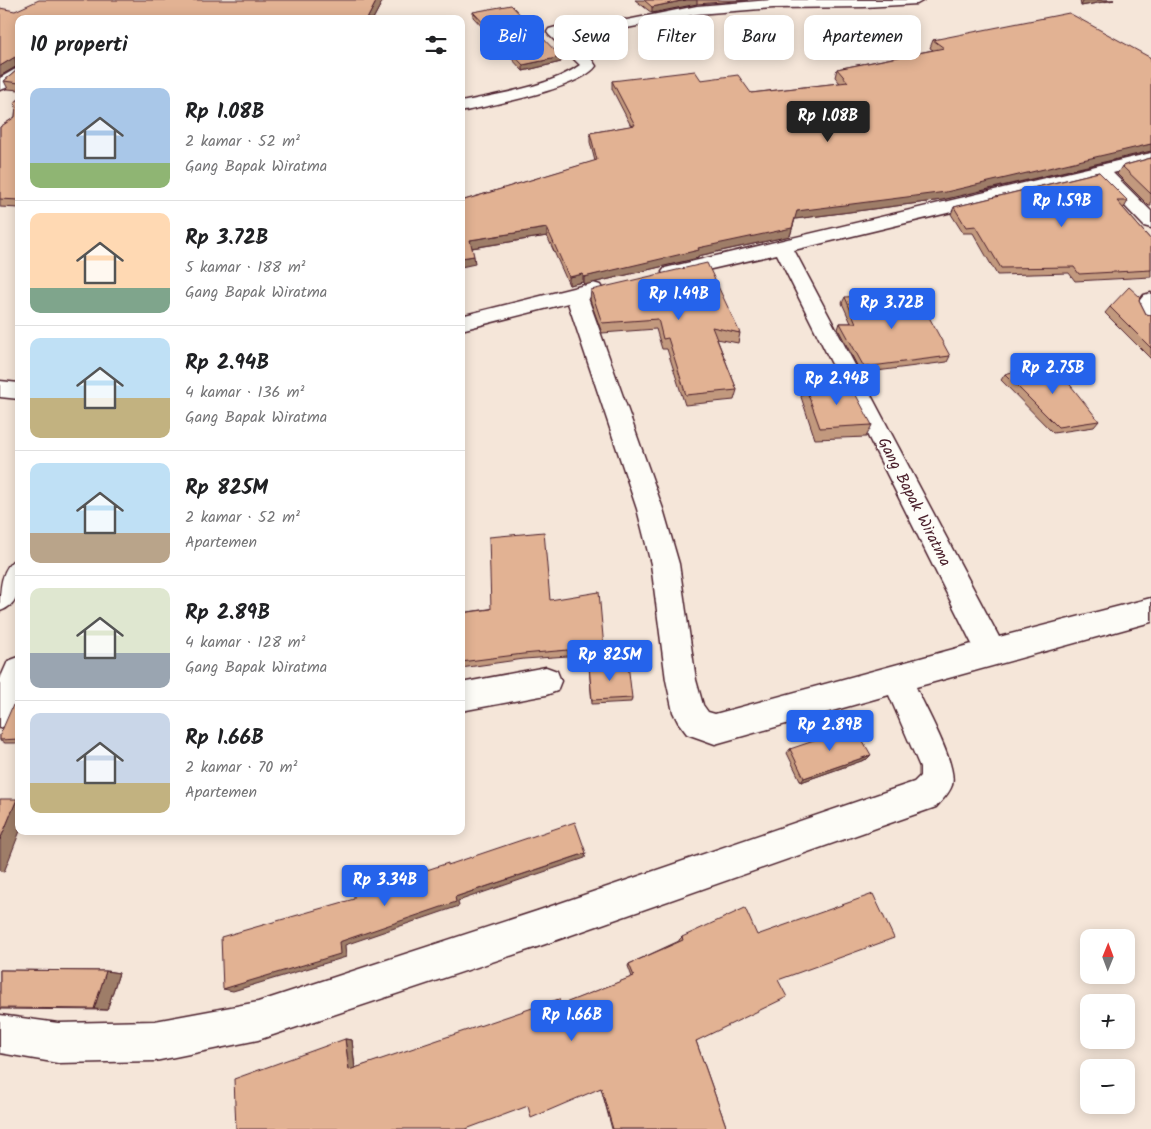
<!DOCTYPE html>
<html lang="id">
<head>
<meta charset="utf-8">
<style>
  :root { --surface:#fff; --page:#f2f2f2; --text:#202124; --muted:#757577; --line:#e0e0e0; --accent:#2563eb }
  body { margin:0; font-family:Kalam,sans-serif; background:var(--page); color:var(--text); height:100vh; display:flex; flex-direction:column; font-size:19px; white-space:nowrap }
  * { box-sizing:border-box; margin:0 }
  p { font-size:16px; color:var(--muted) }
  .icon { flex:none; width:28px; height:28px; fill:none; stroke:currentColor; stroke-width:2; stroke-linecap:round; stroke-linejoin:round }
  .map { position:relative; flex:1; overflow:hidden }
  .panel { position:absolute; left:15px; top:15px; width:450px; height:820px; display:flex; flex-direction:column; background:var(--surface); border-radius:10px; box-shadow:0 2px 12px #0003 }
  .panel>* { flex:none }
  .hud { position:absolute; left:480px; top:15px; width:475px; height:45px; display:flex; gap:10px }
  .needle { width:32px; rotate:1deg }
  .tools { position:absolute; left:1080px; top:929px; display:grid; gap:10px }
  .tools a { display:grid; place-items:center; width:55px; height:55px; border-radius:10px; background:var(--surface); box-shadow:0 2px 12px #0003; font-size:25px }
  .price { position:absolute; translate:-50% -42px; padding:0 11px; border-radius:5px; background:var(--accent); color:#fff; font-size:16px; line-height:32px; filter:drop-shadow(0 1px 2px #0008) }
  .price::after { content:''; position:absolute; left:50%; top:30px; width:15px; height:11px; margin-left:-8px; background:inherit; clip-path:polygon(0 0,100% 0,50% 100%) }
  .price.on { background:#222; color:#fff }
  ul { padding:0; list-style:none }
  li { display:flex; align-items:center; gap:15px; height:125px; padding:0 15px }
  li+li { border-top:1px solid var(--line) }
  li span { display:grid; place-items:center; flex:none; width:140px; height:100px; border-radius:10px; color:#555 }
  li>.icon { margin-inline-start:auto }
  span .icon { width:60px; height:60px; fill:#fffc; stroke-width:1 }
  li b { font-size:21px }
  h2 { display:flex; justify-content:space-between; align-items:center; height:60px; padding:0 15px; font-size:21px }
  .chip { padding:0 18px; border-radius:10px; background:var(--surface); box-shadow:0 2px 12px #0003; font-size:18px; line-height:45px }
  .chip.on { background:var(--accent); color:#fff }
  .map>svg:first-child { display:block }
  .lines { fill:none; stroke-linecap:round; stroke-linejoin:round }
  .street-casing { stroke:#4a1f2b; stroke-width:3 }
  .street { fill:#fdfcf7; fill-rule:evenodd }
  .wall { fill:#c2997e; stroke:#4a1f2b }
  .shaded-wall { fill:#9e7d67; stroke:#4a1f2b }
  .building { fill:#e2b293; stroke:#4a1f2b }
  .labels { text-anchor:middle; dominant-baseline:central; stroke-width:4.5; stroke-linejoin:round; paint-order:stroke }
  .street-label { font-size:16px; fill:#4a1f2b; stroke:#fdfcf7 }
</style>
</head>
<body>
<div class="map">
<svg width="1151" height="1129" viewBox="0 0 1151 1129">
  <rect width="100%" height="100%" fill="#f5e6d9"/>
  <filter id="ink" filterUnits="userSpaceOnUse"><feTurbulence type="fractalNoise" baseFrequency=".02" numOctaves="2"/><feDisplacementMap in="SourceGraphic" scale="10" xChannelSelector="R" yChannelSelector="G"/><feConvolveMatrix kernelMatrix="1 2 1 2 8 2 1 2 1" color-interpolation-filters="sRGB"/></filter>
  <g filter="url(#ink)">
    <g class="lines">
      <defs>
        <path id="street" d="M771,0H924L917,4L864,7L773,8L697,14L627,28L611,26L575,30L564,34L592,60L596,66C580,89 490,105 461,112V102C497,94 550,87 580,65L549,35L547,32L549,29L574,22L611,18L627,20L697,6Z
          M19,67V79L6,88L0,90V78Z
          M1151,153V163L1113,173L1151,211V228L1144,226L1097,177L794,250L999,637L1151,598V622L916,687C925,708 958,765 952,785C949,794 942,800 936,807L537,947L258,1040L155,1061L58,1063L0,1053V1015L58,1023L155,1021L258,1002L537,911L914,782L920,776V767L889,695L715,744L687,734L678,722L673,712L666,680L651,564L637,509L568,303L461,330V316L593,283L600,285L603,290L600,295L588,298L663,509L679,564L696,680L703,705L708,712L715,714L972,644L777,254L672,278L665,276L662,272L665,268Z
          M1151,293V321L1143,319L1136,305L1144,295Z
          M0,381L19,383V399L0,397Z
          M19,557C19,579 24,603 0,611C0,590 0,566 19,557Z
          M19,657V706L11,723L0,728V679L8,661Z
          M546,667L557,671L561,681L557,691L546,695L461,711V683Z"/>
      </defs>
      <!-- street casing -->
      <use href="#street" class="street-casing"/>
      <!-- street -->
      <use href="#street" class="street"/>
    </g>
    <!-- wall -->
    <path class="wall" d="M383,0L373,19H19V90L8,89L4,81L16,71V67L0,76L15,11Z
      M635,0H748L697,4L652,13Z
      M1080,0H1114L1081,6Z
      M473,12L561,62L523,71L473,17Z
      M933,40L1151,58V152L942,200L795,219L790,236L698,256V258L584,285L583,282L569,285L547,236L472,248L475,264L461,227V201L595,161L590,142V133L631,126L612,89V81L701,80L751,93L840,83L835,77L837,69L933,50L930,48Z
      M19,99V208L0,207V127L15,117L16,106L14,103Z
      M1151,158V206H1149L1117,174L1122,166Z
      M1099,172L1128,201L1124,208H1123L1151,240V277L1075,281L1069,273L997,275L973,233H963L951,214L954,207Z
      M591,290L740,333L738,343L717,339L737,390L734,400L685,405L667,349H662L656,329L602,333L590,300Z
      M845,297L950,356L947,362L861,373L838,329L840,323H851L842,303Z
      M1139,300L1146,314L1151,315V359L1105,313L1110,307Z
      M1005,374L1099,421L1094,427L1053,433L1001,380Z
      M805,386L872,425L866,437L815,439L801,397Z
      M550,600L604,648V654L568,659V656L524,659L461,668V613Z
      M589,666L632,698L631,702L592,704Z
      M19,705V743H5L0,741V735Z
      M790,749L867,759L801,782L787,753Z
      M682,937L778,980L696,1041L727,1129H612L601,1088L528,1106L236,1129L345,1039L352,1040L355,1068L561,1005L632,977L628,966L629,964L679,941V940Z
      M0,970L106,971L119,973L107,1010L0,1009Z"/>
    <!-- shaded-wall -->
    <path class="shaded-wall" d="M377,0H383L373,19H367Z
      M686,0H697V4L652,13V7Z
      M1084,0H1114L1081,6Z
      M15,57L19,65L0,76V66Z
      M561,57V62L523,71V65Z
      M1151,144V151L942,200L795,219L790,236L698,256V258L584,285V277L698,248L797,211Z
      M547,228V236L471,248L470,240Z
      M474,256L475,264L461,267V258Z
      M583,274V282L569,285V277Z
      M871,755L867,759L801,782L804,778Z
      M17,799L19,800V831H20L4,872L0,871V840Z
      M586,853L585,858L458,901L459,906L345,945L346,957L233,991L223,989L339,942L455,897Z
      M106,971L119,973L107,1010L94,1009Z
      M345,1039L352,1040L355,1069L349,1070Z"/>
    <!-- building -->
    <path class="building" d="M39,0H377L367,19H19V83L4,81L16,71L15,57L0,66V8L15,11Z
      M644,0H686L652,7Z
      M511,5L561,57L523,65L473,12Z
      M1069,13L1151,58V144L946,192L797,211L792,228L698,248L699,250L584,277L583,274L569,277L547,228L470,240L474,256L461,258V230L463,231L461,223V201L597,160L590,133L635,125L612,81L695,71L701,80L738,75L751,93L848,82L837,69L944,48L933,40Z
      M19,99V200L0,199V127L15,117L16,105L14,103Z
      M1151,158V194L1122,166Z
      M1099,172L1128,201H1117L1151,240V270L1079,274L1074,267L1001,268L976,226L966,227L954,207Z
      M707,263L740,333L712,327L737,390L686,395L668,338L663,339L658,319L602,323L591,290Z
      M1129,287L1140,297L1139,300L1146,314L1151,315V348L1110,307Z
      M916,293L950,356L864,367L840,323H856L845,297Z
      M1051,361L1099,421L1058,427L1005,374Z
      M850,384L872,425L820,428L805,386Z
      M544,532L550,600L599,592L604,648L568,654V650L523,654L461,662V613L491,609L489,537Z
      M628,664L632,698L592,700L589,666Z
      M13,705H19V739L0,740V735Z
      M855,727L871,755L804,778L790,749Z
      M0,799H17L0,840Z
      M575,822L586,853L455,897L456,902L339,942L340,954L223,989L221,937L354,899V894L448,863V865Z
      M873,894L894,938L778,980L787,997L696,1041L727,1129H613L601,1088L531,1118L528,1106L466,1129H236L234,1079L345,1039L349,1070L559,999L560,1005L634,976L629,964L683,940L682,937L745,908L757,935Z
      M0,970L106,971L94,1009L0,1008Z"/>
  </g>
  <g class="labels">
    <!-- street labels -->
    <g class="street-label">
      <text transform="translate(914 502) rotate(63)">Gang Bapak Wiratma</text>
    </g>
  </g>
</svg>
<div class="tools">
<a><svg class="needle" viewBox="-14 -14 28 28"><path d="M0-13l5 13h-10z" fill="#e53935"/><path d="M0 13l5-13h-10z" fill="#757577"/></svg></a>
<a>+</a>
<a>−</a>
</div>
<b class="price on" style="left:828px;top:143px">Rp 1.08B</b>
<b class="price" style="left:1062px;top:228px">Rp 1.59B</b>
<b class="price" style="left:679px;top:321px">Rp 1.49B</b>
<b class="price" style="left:892px;top:330px">Rp 3.72B</b>
<b class="price" style="left:1053px;top:395px">Rp 2.75B</b>
<b class="price" style="left:837px;top:406px">Rp 2.94B</b>
<b class="price" style="left:610px;top:682px">Rp 825M</b>
<b class="price" style="left:830px;top:752px">Rp 2.89B</b>
<b class="price" style="left:385px;top:907px">Rp 3.34B</b>
<b class="price" style="left:572px;top:1042px">Rp 1.66B</b>
<div class="hud">
<a class="chip on">Beli</a>
<a class="chip">Sewa</a>
<a class="chip">Filter</a>
<a class="chip">Baru</a>
<a class="chip">Apartemen</a>
</div>
<section class="panel">
<h2>10 properti<svg class="icon" aria-label="filters" viewBox="0 0 24 24"><path d="M4 7h16M4 17h16"/><circle cx="9" cy="7" r="2"/><circle cx="15" cy="17" r="2"/></svg></h2>
<ul>
<li><span style="background:linear-gradient(#a9c7e8 75%,#8fb573 0)"><svg class="icon" aria-label="home" viewBox="0 0 24 24"><path d="M3 11l9-7 9 7M6 9v11h12V9"/></svg></span><div><b>Rp 1.08B</b><p>2 kamar · 52 m²</p><p>Gang Bapak Wiratma</p></div></li>
<li><span style="background:linear-gradient(#ffd9b3 75%,#7fa58c 0)"><svg class="icon" aria-label="home" viewBox="0 0 24 24"><path d="M3 11l9-7 9 7M6 9v11h12V9"/></svg></span><div><b>Rp 3.72B</b><p>5 kamar · 188 m²</p><p>Gang Bapak Wiratma</p></div></li>
<li><span style="background:linear-gradient(#bfe0f5 60%,#c2b280 0)"><svg class="icon" aria-label="home" viewBox="0 0 24 24"><path d="M3 11l9-7 9 7M6 9v11h12V9"/></svg></span><div><b>Rp 2.94B</b><p>4 kamar · 136 m²</p><p>Gang Bapak Wiratma</p></div></li>
<li><span style="background:linear-gradient(#bfe0f5 70%,#b9a48a 0)"><svg class="icon" aria-label="home" viewBox="0 0 24 24"><path d="M3 11l9-7 9 7M6 9v11h12V9"/></svg></span><div><b>Rp 825M</b><p>2 kamar · 52 m²</p><p>Apartemen</p></div></li>
<li><span style="background:linear-gradient(#dfe7d0 65%,#9aa5b1 0)"><svg class="icon" aria-label="home" viewBox="0 0 24 24"><path d="M3 11l9-7 9 7M6 9v11h12V9"/></svg></span><div><b>Rp 2.89B</b><p>4 kamar · 128 m²</p><p>Gang Bapak Wiratma</p></div></li>
<li><span style="background:linear-gradient(#c9d6e8 70%,#c2b280 0)"><svg class="icon" aria-label="home" viewBox="0 0 24 24"><path d="M3 11l9-7 9 7M6 9v11h12V9"/></svg></span><div><b>Rp 1.66B</b><p>2 kamar · 70 m²</p><p>Apartemen</p></div></li>
</ul>
</section>
</div>
</body>
</html>
